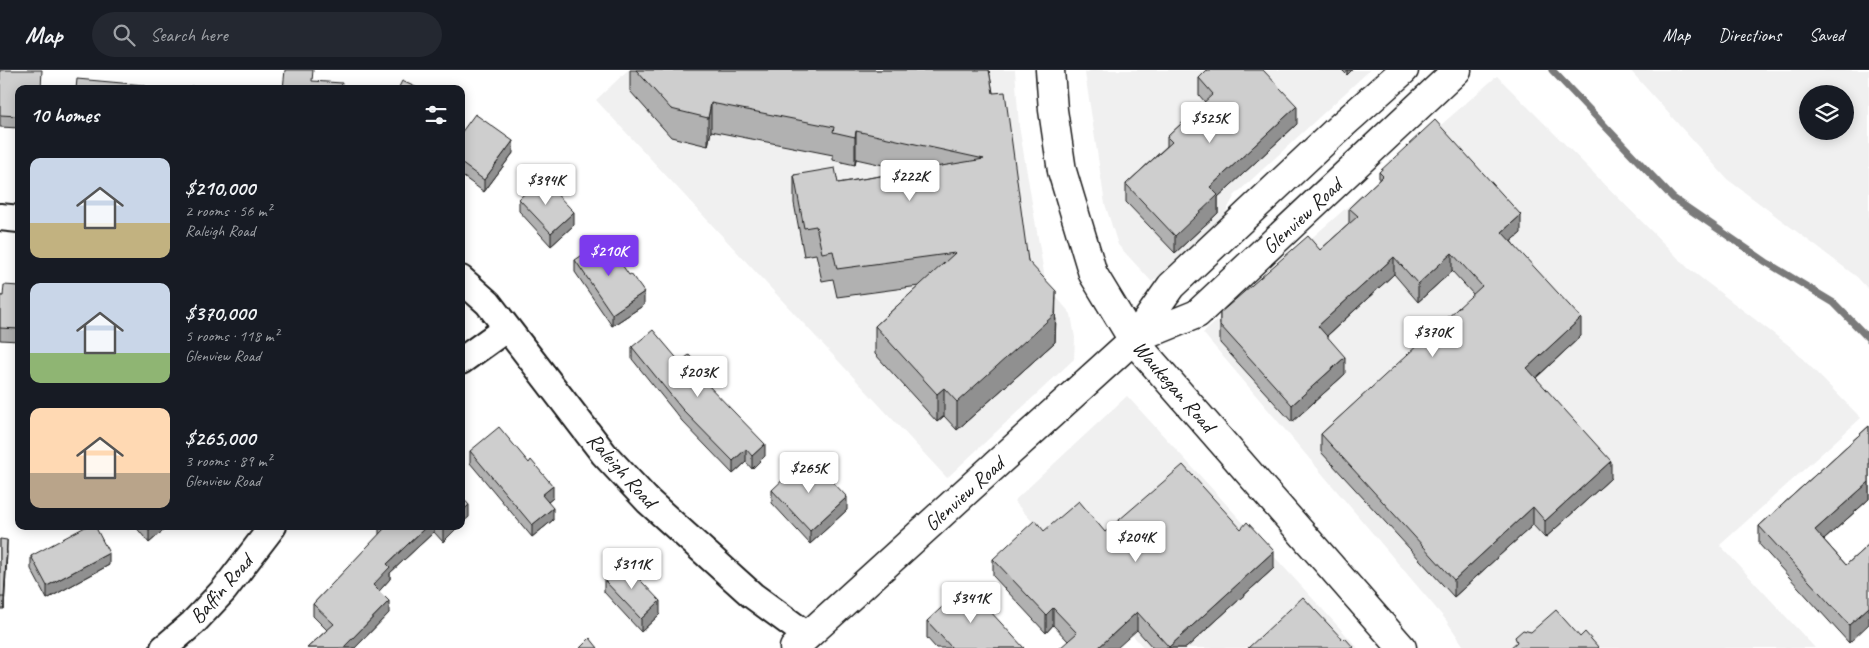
<!DOCTYPE html>
<html lang="en">
<head>
<meta charset="utf-8">
<style>
  :root { --surface:#171b24; --page:#242831; --text:#f1f3f6; --muted:#9ea1a6; --line:#363941; --accent:#7c3aed }
  body { margin:0; font-family:Caveat,sans-serif; background:var(--page); color:var(--text); height:100vh; display:flex; flex-direction:column; font-size:19px; white-space:nowrap }
  * { box-sizing:border-box; margin:0 }
  p { font-size:16px; color:var(--muted) }
  .icon { flex:none; width:28px; height:28px; fill:none; stroke:currentColor; stroke-width:2; stroke-linecap:round; stroke-linejoin:round }
  .map { position:relative; flex:1; overflow:hidden }
  .panel { position:absolute; left:15px; top:15px; width:450px; height:445px; display:flex; flex-direction:column; background:var(--surface); border-radius:10px; box-shadow:0 2px 12px #0003 }
  .panel>* { flex:none }
  .tools { position:absolute; left:1799px; top:15px; display:grid; gap:10px }
  .tools a { display:grid; place-items:center; width:55px; height:55px; border-radius:50%; background:var(--surface); box-shadow:0 2px 12px #0003; font-size:25px }
  .price { position:absolute; translate:-50% -42px; padding:0 11px; border-radius:5px; background:#fff; color:#222; font-size:16px; line-height:32px; filter:drop-shadow(0 1px 2px #0008) }
  .price::after { content:''; position:absolute; left:50%; top:30px; width:15px; height:11px; margin-left:-8px; background:inherit; clip-path:polygon(0 0,100% 0,50% 100%) }
  .price.current { background:var(--accent); color:#fff }
  ul { padding:0; list-style:none }
  li { display:flex; align-items:center; gap:15px; height:125px; padding:0 15px }
  li span { display:grid; place-items:center; flex:none; width:140px; height:100px; border-radius:10px; color:#555 }
  li>.icon { margin-inline-start:auto }
  span .icon { width:60px; height:60px; fill:#fffc; stroke-width:1 }
  li b { font-size:21px }
  h2 { display:flex; justify-content:space-between; align-items:center; height:60px; padding:0 15px; font-size:21px }
  header { display:flex; align-items:center; gap:30px; box-sizing:border-box; height:70px; padding:0 25px; background:var(--surface); border-bottom:1px solid var(--line) }
  header strong { font-size:24px }
  nav { display:flex; gap:28px; margin-inline-start:auto; font-size:18px }
  .search { width:350px; height:45px; background:var(--page); display:flex; align-items:center; gap:12px; box-sizing:border-box; padding:0 18px; border-radius:28px; color:var(--muted); font-size:19px }
  .map>svg:first-child { display:block }
  .built { fill:#f0f0f0; fill-rule:evenodd }
  .lines { fill:none; stroke-linecap:round; stroke-linejoin:round }
  .stream { stroke:#7a7a7a; stroke-width:7 }
  .minor-casing { stroke:#1c1c1c; stroke-width:30 }
  .secondary-casing { stroke:#1c1c1c; stroke-width:31 }
  .primary-casing { stroke:#1c1c1c; stroke-width:31 }
  .minor { stroke:#fff; stroke-width:26 }
  .secondary { stroke:#fff; stroke-width:28 }
  .primary { stroke:#fff; stroke-width:28 }
  .wall { fill:#b1b1b1; stroke:#1c1c1c }
  .shaded-wall { fill:#909090; stroke:#1c1c1c }
  .building { fill:#cecece; stroke:#1c1c1c }
  .labels { text-anchor:middle; dominant-baseline:central; stroke-width:4; stroke-linejoin:round; paint-order:stroke }
  .street-label { font-size:21px; fill:#1c1c1c; stroke:#fff }
</style>
</head>
<body>
<header>
<strong>Map</strong>
<div class="search"><svg class="icon" aria-label="search" viewBox="0 0 24 24"><circle cx="10" cy="10" r="6"/><path d="M15 15l6 6"/></svg>Search here</div>
<nav><a>Map</a><a>Directions</a><a>Saved</a></nav>
</header>
<div class="map">
<svg width="1869" height="578" viewBox="0 0 1869 578">
  <rect width="100%" height="100%" fill="#fff"/>
  <filter id="ink" filterUnits="userSpaceOnUse"><feTurbulence type="fractalNoise" baseFrequency=".02" numOctaves="2"/><feDisplacementMap in="SourceGraphic" scale="10" xChannelSelector="R" yChannelSelector="G"/><feConvolveMatrix kernelMatrix="1 2 1 2 8 2 1 2 1" color-interpolation-filters="sRGB"/></filter>
  <g filter="url(#ink)">
    <!-- built -->
    <path class="built" d="M628,0H1015L1019,56L1046,215L1071,244L1075,268L1074,289L947,408L596,30Z
      M1092,0H1370L1235,125L1224,145L1152,212L1118,175L1105,134L1085,3Z
      M1630,0H1869V220L1857,207L1727,109ZM1808,24H1845V61H1808Z
      M1497,6L1688,198L1791,277L1861,348L1720,475L1815,578H1465L1446,550L1203,263Z
      M1127,326L1358,578H1144L1014,431Z"/>
    <g class="lines">
      <!-- stream -->
      <path class="stream" d="M1552,0L1673,128L1766,192L1834,233L1869,269"/>
      <defs>
        <path id="minor" d="M0,147L19,149
          M461,209L488,233L604,384L648,431L752,525L808,566
          M461,291L507,258
          M164,578L193,553L224,520L273,456"/>
        <path id="secondary" d="M1133,270L1197,244L1457,0
          M794,578L1133,270L1171,216L1340,57L1404,0"/>
        <path id="primary" d="M1050,0L1053,40L1062,101L1093,204L1133,270L1402,578"/>
      </defs>
      <!-- minor casing -->
      <use href="#minor" class="minor-casing"/>
      <!-- secondary casing -->
      <use href="#secondary" class="secondary-casing"/>
      <!-- primary casing -->
      <use href="#primary" class="primary-casing"/>
      <!-- minor -->
      <use href="#minor" class="minor"/>
      <!-- secondary -->
      <use href="#secondary" class="secondary"/>
      <!-- primary -->
      <use href="#primary" class="primary"/>
    </g>
    <!-- wall -->
    <path class="wall" d="M0,0L19,19V58L0,57Z
      M630,0H989L993,23L1028,191L1056,249L1055,272L957,360L944,346L937,352L875,284V256L919,216L837,227L833,209L822,211L816,184L804,186L794,133V105L838,113L910,101L856,89L855,95L833,90V85L711,61L708,76L671,67L630,21Z
      M1342,0H1352L1347,5Z
      M1199,8L1297,54L1218,127V143L1175,183L1126,132V114L1167,76V67L1205,32L1199,25Z
      M461,63L513,83L484,122L461,105Z
      M1379,102L1521,163L1511,171L1581,266L1536,308L1611,408L1545,468L1533,455L1454,527L1321,382V364L1474,225L1452,201L1418,232L1394,204L1327,266L1345,304L1292,352L1220,273V243L1320,180L1349,154V138L1379,110Z
      M519,129L574,155L551,176L519,141Z
      M575,190L644,235L612,256L575,202Z
      M19,216V271L0,270V226H3Z
      M632,277L680,292L708,315L765,386L752,399L746,392L733,404L682,351L632,289Z
      M1869,356V429L1824,470L1846,495L1869,474L1849,573L1759,474V456Z
      M470,381L553,428L548,432L553,450L532,467L470,393Z
      M772,420L847,440L810,474L772,433Z
      M135,456H168L149,473Z
      M379,456H459L443,472L434,462L390,503V509L379,521L389,543L355,578H307L327,560L313,546V534L379,465Z
      M1044,461L1105,462L1274,498L1186,578H1153L1137,560L1068,571L1053,555L1046,563L993,506V489Z
      M0,469L7,482L4,539H0Z
      M31,486L109,495L47,529L31,499Z
      M604,510L660,544L641,562L604,522Z
      M927,551L1024,578H936L927,568Z"/>
    <!-- shaded-wall -->
    <path class="shaded-wall" d="M1347,0H1352L1347,5Z
      M711,33V61L708,76V48Z
      M1297,36V54L1218,127V143L1175,183V166L1210,117Z
      M856,61V89L855,95V67Z
      M513,71V83L484,122V110Z
      M574,142V155L551,176V163Z
      M1521,145V163L1502,179V162Z
      M1452,183V201L1418,232V214Z
      M1394,187V204L1318,274V256Z
      M1056,221L1055,272L957,360V332Z
      M644,222V235L612,256V244Z
      M1581,248V266L1527,316V298Z
      M1345,287V304L1292,352V335Z
      M708,307V320L704,311Z
      M944,318V346L937,352V324Z
      M765,374V386L752,399V386Z
      M746,379V392L733,404V391Z
      M1611,391V408L1545,468V451Z
      M1869,412V429L1815,478V460Z
      M553,416V428L542,437V425Z
      M847,427V440L810,474V461Z
      M469,435V447L461,454V442Z
      M1533,437V455L1454,527V510Z
      M553,438V450L532,467V455Z
      M154,456H168L149,473V461Z
      M427,456H434V462L390,503V509L373,528V515L387,494Z
      M446,456H459L443,472V459Z
      M7,470V482L4,539V527Z
      M1274,481V498L1186,578H1169V577Z
      M109,483V495L47,529V516Z
      M389,531V543L355,578H343Z
      M660,531V544L641,562V549Z
      M1869,537V554L1849,573V555Z
      M1053,538V555L1046,563V545Z
      M1137,542V560L1117,578H1098Z"/>
    <!-- building -->
    <path class="building" d="M0,0H42L41,19H19V46L0,45Z
      M285,0H313L312,11L342,13L341,19H283Z
      M636,0H989L993,23L1005,22L1028,191L1056,221L1055,244L957,332L944,318L937,324L875,256L955,183L837,199L833,181L822,183L816,156L804,158L794,105L835,98L838,113L984,89L856,61L855,67L833,62L834,57L711,33L708,48L671,39Z
      M1207,0H1263L1297,36L1210,117L1218,125L1175,166L1126,114L1172,72L1167,67L1213,24L1199,8Z
      M77,9L144,15L143,19H76Z
      M402,11L420,19H398Z
      M191,16L202,19H191Z
      M475,44L513,71L484,110L461,93V63Z
      M1435,50L1521,145L1502,162L1581,248L1527,298L1611,391L1545,451L1533,437L1454,510L1321,364L1482,216L1452,183L1418,214L1394,187L1318,256L1345,287L1292,335L1220,255V243L1308,166L1320,180L1358,146L1349,138L1383,106L1379,102Z
      M541,108L574,142L551,163L519,129Z
      M605,170L629,205L631,204L644,222L612,244L575,190Z
      M4,215L19,216V259L0,258V226H3Z
      M653,260L680,292L689,285L708,307L704,311L765,374L752,386L746,379L733,391L682,339L632,277Z
      M1869,356V412L1815,460L1846,495L1869,474V537L1849,555L1759,456Z
      M499,357L529,393L531,390L553,416L542,425L553,438L532,455L470,381Z
      M808,386L847,427L810,461L772,420Z
      M1183,395L1241,459L1247,452L1274,481L1169,577L1137,542L1098,578H1060L1077,563L1053,538L1046,545L993,489L1035,450L1044,461L1079,431L1105,462Z
      M461,426L469,435L461,442Z
      M87,456H95L109,483L47,516L31,486Z
      M146,456H154L149,461Z
      M382,456H427L387,494L390,497L373,515L389,531L343,578H307L334,554L313,534L384,459Z
      M440,456H446L443,459Z
      M0,469L7,470L4,527H0Z
      M623,492L660,531L641,549L604,510Z
      M966,515L1024,578H952L927,551Z
      M1303,527L1343,570L1345,568L1354,578H1248Z
      M1556,540L1580,567L1585,562L1599,578H1510L1517,572L1515,567L1523,560L1531,562Z
      M590,568L598,578H580Z"/>
  </g>
  <g class="labels">
    <!-- street labels -->
    <g class="street-label">
      <text transform="translate(1302 146) rotate(-43)">Glenview Road</text>
      <text transform="translate(1174 316) rotate(49)">Waukegan Road</text>
      <text transform="translate(622 400) rotate(48)">Raleigh Road</text>
      <text transform="translate(964 424) rotate(-42)">Glenview Road</text>
      <text transform="translate(221 519) rotate(-49)">Baffin Road</text>
    </g>
  </g>
</svg>
<div class="tools">
<a><svg class="icon" aria-label="layers" viewBox="0 0 24 24"><path d="M12 4l9 5-9 5-9-5zM3 14l9 5 9-5"/></svg></a>
</div>
<b class="price" style="left:1210px;top:74px">$525K</b>
<b class="price" style="left:910px;top:132px">$222K</b>
<b class="price" style="left:546px;top:136px">$394K</b>
<b class="price current" style="left:609px;top:207px">$210K</b>
<b class="price" style="left:1433px;top:288px">$370K</b>
<b class="price" style="left:698px;top:328px">$203K</b>
<b class="price" style="left:809px;top:424px">$265K</b>
<b class="price" style="left:1136px;top:493px">$204K</b>
<b class="price" style="left:632px;top:520px">$311K</b>
<b class="price" style="left:971px;top:554px">$341K</b>
<section class="panel">
<h2>10 homes<svg class="icon" aria-label="filters" viewBox="0 0 24 24"><path d="M4 7h16M4 17h16"/><circle cx="9" cy="7" r="2"/><circle cx="15" cy="17" r="2"/></svg></h2>
<ul>
<li><span style="background:linear-gradient(#c9d6e8 65%,#c2b280 0)"><svg class="icon" aria-label="home" viewBox="0 0 24 24"><path d="M3 11l9-7 9 7M6 9v11h12V9"/></svg></span><div><b>$210,000</b><p>2 rooms · 56 m²</p><p>Raleigh Road</p></div></li>
<li><span style="background:linear-gradient(#c9d6e8 70%,#8fb573 0)"><svg class="icon" aria-label="home" viewBox="0 0 24 24"><path d="M3 11l9-7 9 7M6 9v11h12V9"/></svg></span><div><b>$370,000</b><p>5 rooms · 118 m²</p><p>Glenview Road</p></div></li>
<li><span style="background:linear-gradient(#ffd9b3 65%,#b9a48a 0)"><svg class="icon" aria-label="home" viewBox="0 0 24 24"><path d="M3 11l9-7 9 7M6 9v11h12V9"/></svg></span><div><b>$265,000</b><p>3 rooms · 89 m²</p><p>Glenview Road</p></div></li>
</ul>
</section>
</div>
</body>
</html>
